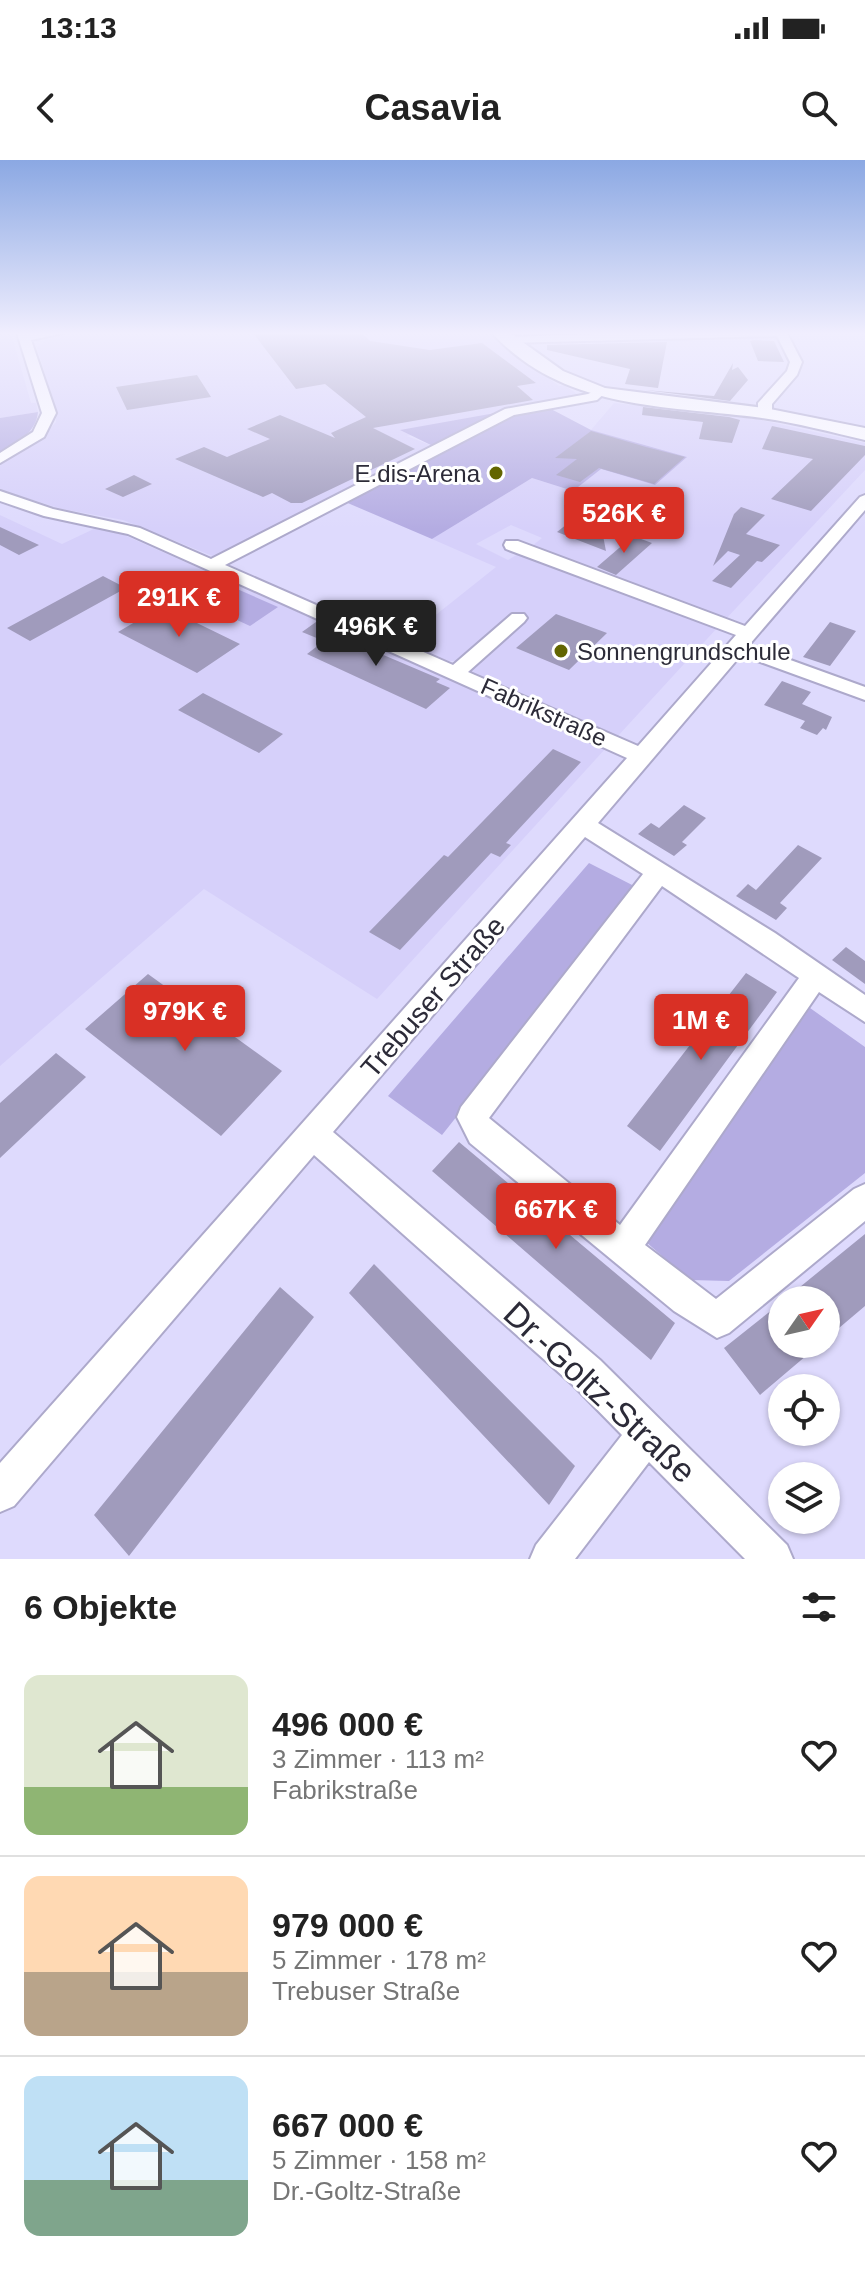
<!DOCTYPE html>
<html lang="de">
<head>
<meta charset="utf-8">
<style>
  :root { --surface:#fff; --page:#f2f2f2; --text:#222; --muted:#767676; --line:#e0e0e0; --accent:#d93025 }
  body { margin:0; font-family:Helvetica,sans-serif; background:var(--page); color:var(--text); height:100vh; display:flex; flex-direction:column; font-size:30px; white-space:nowrap }
  * { box-sizing:border-box; margin:0 }
  p { font-size:26px; color:var(--muted) }
  .icon { flex:none; width:44px; height:44px; fill:none; stroke:currentColor; stroke-width:2; stroke-linecap:round; stroke-linejoin:round }
  .map { position:relative; height:1399px; overflow:hidden }
  .panel { display:flex; flex-direction:column; background:var(--surface); flex:1 }
  .panel>* { flex:none }
  .needle { width:52px; rotate:56deg }
  .controls { position:absolute; left:768px; top:1126px; display:grid; gap:16px }
  .controls a { display:grid; place-items:center; width:72px; height:72px; border-radius:50%; background:var(--surface); box-shadow:0 2px 6px #0004; font-size:40px }
  .price { position:absolute; translate:-50% -68px; padding:0 18px; border-radius:8px; background:var(--accent); color:#fff; font-size:26px; line-height:52px; filter:drop-shadow(0 2px 4px #0008) }
  .price::after { content:''; position:absolute; left:50%; top:48px; width:24px; height:18px; margin-left:-12px; background:inherit; clip-path:polygon(0 0,100% 0,50% 100%) }
  .price.on { background:#222; color:#fff }
  ul { padding:0; list-style:none }
  li { display:flex; align-items:center; gap:24px; height:200px; padding:0 24px }
  li+li { border-top:2px solid var(--line) }
  li span { display:grid; place-items:center; flex:none; width:224px; height:160px; border-radius:16px; color:#555 }
  li>.icon { margin-inline-start:auto }
  span .icon { width:96px; height:96px; fill:#fffc; stroke-width:1 }
  li b { font-size:34px }
  h2 { display:flex; justify-content:space-between; align-items:center; height:96px; padding:0 24px; font-size:34px }
  .status { display:flex; justify-content:space-between; align-items:center; height:56px; padding:0 40px; background:var(--surface); direction:ltr }
  .status svg { height:22px; fill:currentColor }
  header { display:flex; justify-content:space-between; align-items:center; height:104px; padding:0 24px; background:var(--surface); font-size:36px; font-weight:700 }
  .map>svg:first-child { display:block }
  .built { fill:#d6d0fa }
  .green { fill:#b4ace2 }
  .building { fill:#a09bbc }
  .lines { fill:none; stroke-linecap:round; stroke-linejoin:round }
  .minor-casing { stroke:#ada9cb; stroke-width:4 }
  .major-casing { stroke:#ada9cb; stroke-width:4 }
  .minor { fill:#fff; fill-rule:evenodd }
  .major { fill:#fff; fill-rule:evenodd }
  .poi-dot { fill:#626500; stroke:#fff; stroke-width:3 }
  .labels { text-anchor:middle; dominant-baseline:central; stroke-width:6; stroke-linejoin:round; paint-order:stroke }
  .far-poi-label { font-size:24px; fill:#2c2b38; stroke:#fff; text-anchor:end }
  .far-street-label { font-size:24px; fill:#2c2b38; stroke:#fff }
  .street-label { font-size:28px; fill:#2c2b38; stroke:#fff }
  .near-street-label { font-size:34px; fill:#2c2b38; stroke:#fff }
</style>
</head>
<body>
<div class="status"><b>13:13</b><svg viewBox="0 0 49 12"><path d="M0 12V9h3v3zM5 12V6h3v6zM10 12V3h3v9zM15 12V0h3v12zM26 1h20v11H26zM47 4h2v5h-2z"/></svg></div>
<header><svg class="icon" aria-label="back" viewBox="0 0 24 24"><path d="M15 5l-7 7 7 7"/></svg>Casavia<svg class="icon" aria-label="search" viewBox="0 0 24 24"><circle cx="10" cy="10" r="6"/><path d="M15 15l6 6"/></svg></header>
<div class="map">
<svg width="865" height="1399" viewBox="0 0 865 1399">
  <rect width="100%" height="100%" fill="#dedafd"/>
  <!-- built -->
  <path class="built" d="M0,173H11L31,243H36L38,252L0,258Z
    M86,173H488L559,226L564,225L580,236L407,276L435,287L215,397L123,360L62,349L0,330V303L36,284L56,262L55,246L37,188L46,179Z
    M614,243L743,256L865,283V310L724,461L534,390L532,386L542,378L511,365L476,384L508,400L518,394H528L718,467L617,577L473,513L455,501H448L403,481L496,407L432,379L532,318L573,331L600,309L655,325L686,298L591,270Z
    M0,355L62,384L98,367L115,371L606,588L377,839L204,729L0,906Z"/>
  <!-- green -->
  <path class="green" d="M551,249L591,270L687,297L655,325L601,309L573,331L532,318L432,379L343,341L507,258Z
    M38,252C36,273 17,283 0,292V258Z
    M501,252L435,287L400,270Z
    M196,411L278,447L250,466L167,428Z
    M589,703L638,728L442,975L388,936Z
    M810,848L865,887V1013L729,1121L690,1120L646,1082Z"/>
  <!-- building -->
  <path class="building" d="M253,173H362L370,181L430,190L482,183L536,223L517,226L533,240L373,268L415,289L302,343H291L272,333L263,337L175,299L204,287L227,297L270,279L247,269L280,255L335,278L331,273L366,257L325,224L296,229Z
    M754,180L774,181L784,202L758,201L750,181Z
    M667,182L658,228L625,224L630,209L547,190V185Z
    M733,203L732,210L738,207L748,220L730,241L645,230L714,236Z
    M197,215L211,237L127,250L116,227Z
    M643,247L729,257L740,260L732,283L699,279L703,262L642,255Z
    M772,266L865,286V295L811,351L771,339L813,299L762,289Z
    M591,271L646,287L685,297L654,324L599,308L580,322L556,315L577,299L555,298Z
    M134,315L152,324L123,337L105,329Z
    M564,345H597L606,391L557,372L567,364Z
    M741,347L765,355L746,374L780,385L762,402L757,401L731,428L712,421L740,395L728,391L713,406L734,354Z
    M0,367L39,385L19,395L0,385Z
    M633,376L652,383L616,415L597,407Z
    M103,416L126,428L30,481L7,468Z
    M162,446L240,484L197,513L118,472Z
    M556,454L607,473L569,510L516,488Z
    M316,462L338,471L334,474L440,519L436,522L450,528L426,549L307,494L324,481L302,472Z
    M830,462L856,471L830,506L803,497Z
    M782,521L811,532L802,544L832,557L826,570L823,568L817,575L800,568L805,561L764,545Z
    M203,533L283,574L259,593L178,550Z
    M553,589L581,602L506,683L511,685L500,697L491,693L400,790L369,772L444,695L448,697Z
    M684,645L706,658L682,682L687,685L674,696L638,674L651,663L659,668Z
    M798,685L822,698L780,743L787,748L776,760L736,736L748,724L756,730Z
    M846,787L865,801V824L832,800Z
    M746,813L777,832L660,991L627,966Z
    M148,814L282,911L221,976L85,869Z
    M56,893L86,917L0,998V943Z
    M459,982L675,1163L651,1200L432,1011Z
    M865,1074V1146L826,1179V1140H784Z
    M374,1104L575,1306L549,1345L349,1133Z
    M280,1127L314,1157L129,1396L94,1355Z
    M782,1142V1184H820L760,1235L724,1188Z"/>
  <g class="lines">
    <defs>
      <path id="minor" d="M17,173H63L31,180L56,253L44,277L0,303V293L33,272L42,253Z
        M624,173H787L802,202L797,215L772,244V253L765,257L758,253V243L787,211L790,202L777,176L507,183L501,180L507,177Z
        M600,228L606,232L597,240L514,255L225,405L453,505L512,454H524L527,458L524,462L468,512L638,586L736,475L506,389L504,385L506,381H518L745,466L860,337L865,335V350L749,485L865,527V540L741,495L598,663L775,773L865,835V862L819,832L645,1085L716,1139L854,1029L865,1024V1061L729,1173L717,1178L674,1151L470,983L457,957L461,947L643,714L585,677L333,972L600,1200L787,1385L793,1399H745L649,1302L575,1399H530L536,1385L622,1275L574,1226L314,995L14,1346L0,1352V1303L627,598L128,374L44,356L0,341V331L53,349L140,368L211,399L505,249L588,234ZM662,726L799,818L620,1065L489,958Z"/>
      <path id="major" d="M492,173H510L563,211L605,228L765,248L865,268V280C831,272 797,263 762,258C665,245 564,251 492,173Z"/>
    </defs>
    <!-- minor casing -->
    <use href="#minor" class="minor-casing"/>
    <!-- major casing -->
    <use href="#major" class="major-casing"/>
    <!-- minor -->
    <use href="#minor" class="minor"/>
    <!-- major -->
    <use href="#major" class="major"/>
  </g>
  <!-- sky -->
  <linearGradient id="sky" x2="0" y2="1"><stop stop-color="#8ba8e3"/><stop offset="0.47" stop-color="#f0eefe"/><stop offset="1" stop-color="#f0eefe" stop-opacity="0"/></linearGradient>
  <rect width="865" height="369" fill="url(#sky)"/>
  <!-- markers -->
  <g class="poi-dot">
    <circle cx="496" cy="313" r="8"/>
    <circle cx="561" cy="491" r="8"/>
  </g>
  <g class="labels">
    <!-- far-poi labels -->
    <g class="far-poi-label">
      <text x="480" y="313">E.dis-Arena</text>
      <text x="577" y="491" text-anchor="start">Sonnengrundschule</text>
    </g>
    <!-- far-street labels -->
    <g class="far-street-label">
      <text transform="translate(544 552) rotate(24)">Fabrikstraße</text>
    </g>
    <!-- street labels -->
    <g class="street-label">
      <text transform="translate(433 837) rotate(-49)">Trebuser Straße</text>
    </g>
    <!-- near-street labels -->
    <g class="near-street-label">
      <text transform="translate(600 1232) rotate(43)">Dr.-Goltz-Straße</text>
    </g>
  </g>
</svg>
<div class="controls">
<a><svg class="needle" viewBox="-14 -14 28 28"><path d="M0-13l5 13h-10z" fill="#e53935"/><path d="M0 13l5-13h-10z" fill="#767676"/></svg></a>
<a><svg class="icon" aria-label="locate" viewBox="0 0 24 24"><circle cx="12" cy="12" r="6"/><path d="M12 2v4M12 18v4M2 12h4M18 12h4"/></svg></a>
<a><svg class="icon" aria-label="layers" viewBox="0 0 24 24"><path d="M12 4l9 5-9 5-9-5zM3 14l9 5 9-5"/></svg></a>
</div>
<b class="price" style="left:624px;top:395px">526K €</b>
<b class="price" style="left:179px;top:479px">291K €</b>
<b class="price on" style="left:376px;top:508px">496K €</b>
<b class="price" style="left:185px;top:893px">979K €</b>
<b class="price" style="left:701px;top:902px">1M €</b>
<b class="price" style="left:556px;top:1091px">667K €</b>
</div>
<section class="panel">
<h2>6 Objekte<svg class="icon" aria-label="filters" viewBox="0 0 24 24"><path d="M4 7h16M4 17h16"/><circle cx="9" cy="7" r="2"/><circle cx="15" cy="17" r="2"/></svg></h2>
<ul>
<li><span style="background:linear-gradient(#dfe7d0 70%,#8fb573 0)"><svg class="icon" aria-label="home" viewBox="0 0 24 24"><path d="M3 11l9-7 9 7M6 9v11h12V9"/></svg></span><div><b>496 000 €</b><p>3 Zimmer · 113 m²</p><p>Fabrikstraße</p></div><svg class="icon" aria-label="heart" viewBox="0 0 24 24"><path d="M12 20l-8-8c-3-5 5-10 8-4 3-6 11-1 8 4z"/></svg></li>
<li><span style="background:linear-gradient(#ffd9b3 60%,#b9a48a 0)"><svg class="icon" aria-label="home" viewBox="0 0 24 24"><path d="M3 11l9-7 9 7M6 9v11h12V9"/></svg></span><div><b>979 000 €</b><p>5 Zimmer · 178 m²</p><p>Trebuser Straße</p></div><svg class="icon" aria-label="heart" viewBox="0 0 24 24"><path d="M12 20l-8-8c-3-5 5-10 8-4 3-6 11-1 8 4z"/></svg></li>
<li><span style="background:linear-gradient(#bfe0f5 65%,#7fa58c 0)"><svg class="icon" aria-label="home" viewBox="0 0 24 24"><path d="M3 11l9-7 9 7M6 9v11h12V9"/></svg></span><div><b>667 000 €</b><p>5 Zimmer · 158 m²</p><p>Dr.-Goltz-Straße</p></div><svg class="icon" aria-label="heart" viewBox="0 0 24 24"><path d="M12 20l-8-8c-3-5 5-10 8-4 3-6 11-1 8 4z"/></svg></li>
</ul>
</section>
</body>
</html>
